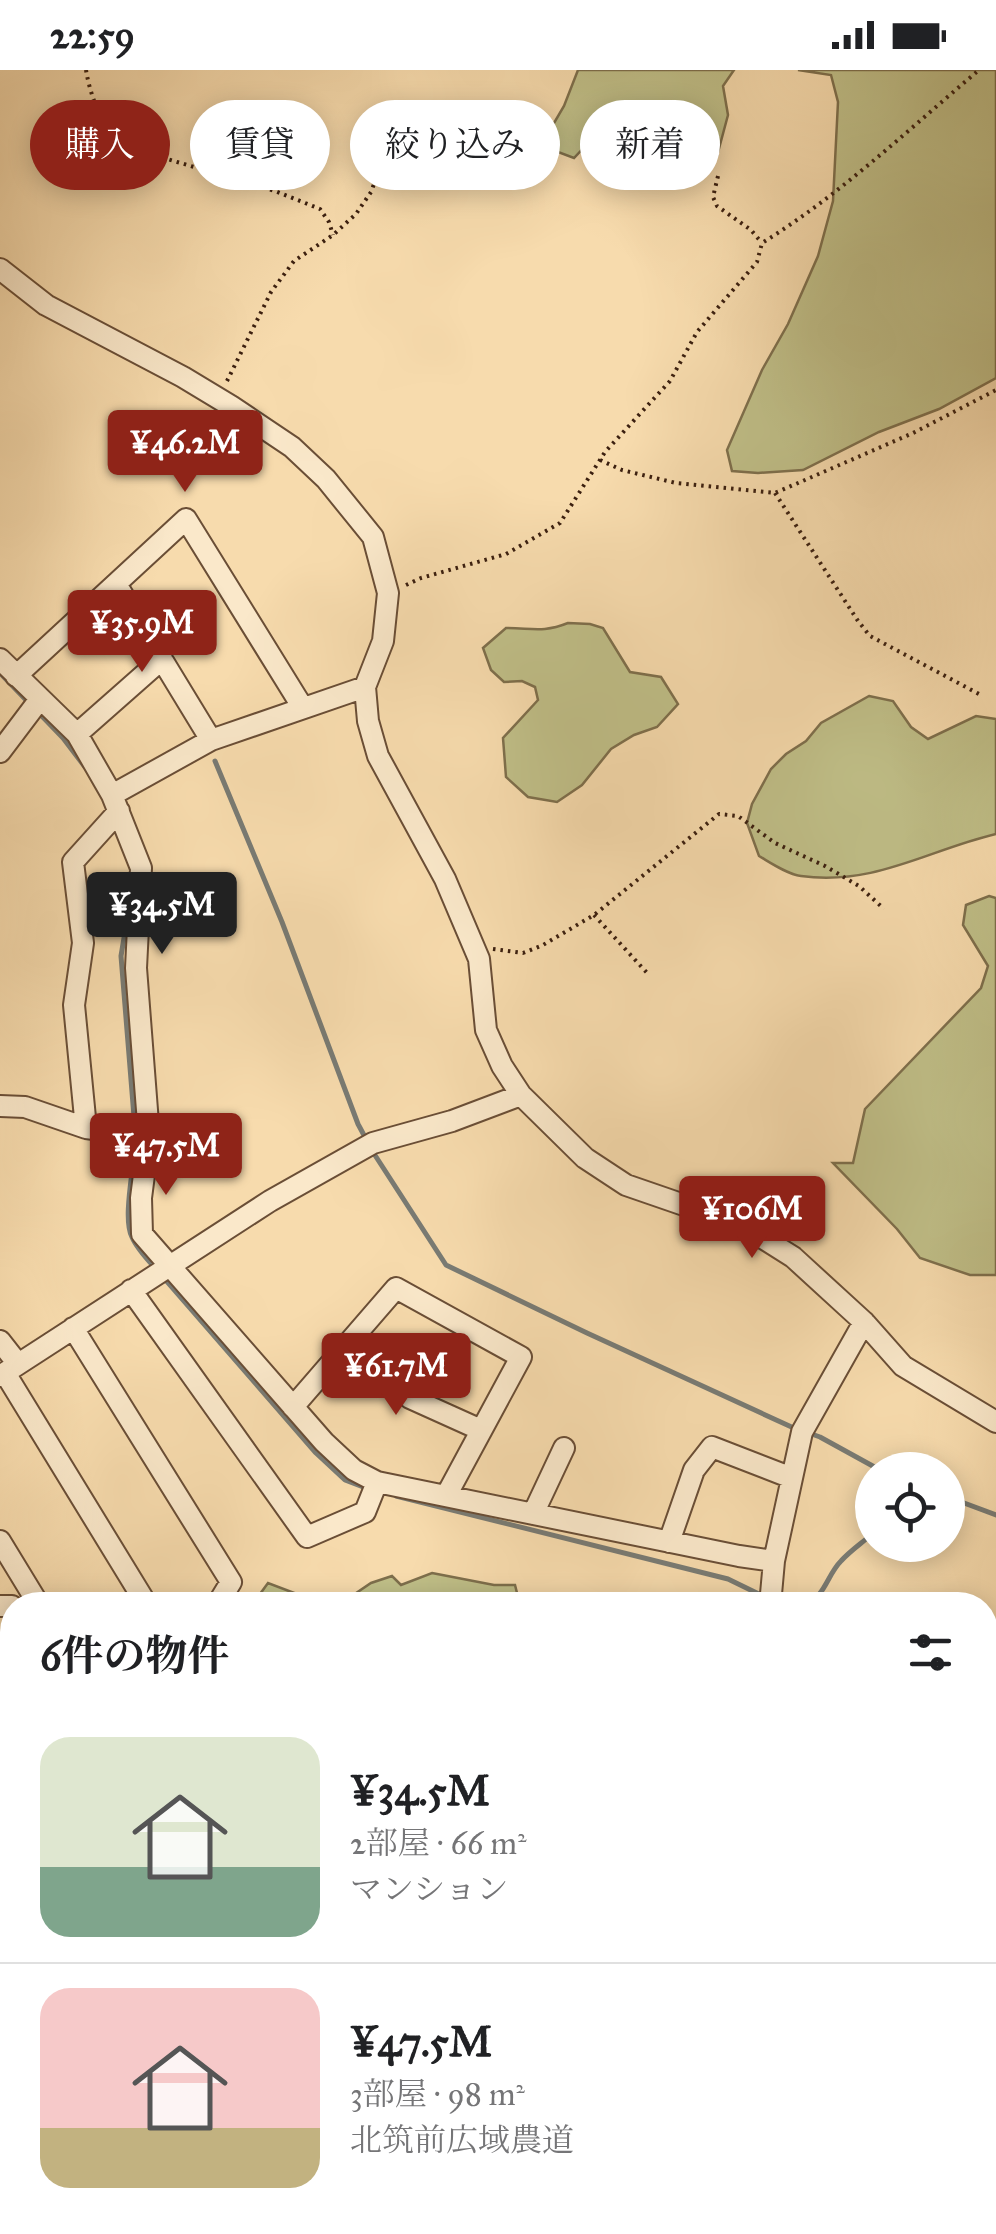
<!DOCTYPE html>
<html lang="ja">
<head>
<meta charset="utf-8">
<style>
  :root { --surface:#fff; --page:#f2f2f2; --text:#202124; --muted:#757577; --line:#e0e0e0; --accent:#8f2418 }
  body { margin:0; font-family:"IM FELL Great Primer","Noto Serif JP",serif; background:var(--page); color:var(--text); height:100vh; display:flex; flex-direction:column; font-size:38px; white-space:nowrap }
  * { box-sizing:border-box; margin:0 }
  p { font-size:32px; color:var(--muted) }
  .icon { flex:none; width:55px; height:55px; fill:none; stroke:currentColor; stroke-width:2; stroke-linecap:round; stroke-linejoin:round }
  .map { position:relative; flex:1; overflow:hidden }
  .side { position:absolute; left:0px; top:1522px; width:998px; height:642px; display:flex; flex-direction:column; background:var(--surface); border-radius:40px 40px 0 0; box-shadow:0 5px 25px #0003 }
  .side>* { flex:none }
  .top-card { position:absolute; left:30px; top:30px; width:938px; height:90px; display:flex; gap:20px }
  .fabs { position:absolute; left:855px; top:1382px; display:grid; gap:20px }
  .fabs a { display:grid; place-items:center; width:110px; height:110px; border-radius:50%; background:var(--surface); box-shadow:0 5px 25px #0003; font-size:50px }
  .price { position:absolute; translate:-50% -85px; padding:0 22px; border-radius:10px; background:var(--accent); color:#fff; font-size:32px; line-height:65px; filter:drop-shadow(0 2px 5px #0008) }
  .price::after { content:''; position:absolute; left:50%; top:60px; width:30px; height:22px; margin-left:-15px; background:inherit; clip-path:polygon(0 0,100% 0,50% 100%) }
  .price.selected { background:#222; color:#fff }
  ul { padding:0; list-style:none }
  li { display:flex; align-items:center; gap:30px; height:250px; padding:0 40px }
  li+li { border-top:2px solid var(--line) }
  li span { display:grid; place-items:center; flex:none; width:280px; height:200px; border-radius:30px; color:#555 }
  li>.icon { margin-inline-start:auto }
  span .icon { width:120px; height:120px; fill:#fffc; stroke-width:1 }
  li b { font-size:42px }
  h2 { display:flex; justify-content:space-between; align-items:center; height:120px; padding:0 40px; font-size:42px }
  .chip { padding:0 35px; border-radius:45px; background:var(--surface); box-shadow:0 5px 25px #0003; font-size:35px; line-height:90px }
  .chip.selected { background:var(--accent); color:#fff }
  .status { display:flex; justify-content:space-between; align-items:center; height:70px; padding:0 50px; background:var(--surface); direction:ltr }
  .status svg { height:28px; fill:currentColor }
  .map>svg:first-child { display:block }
  .green { fill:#c0bf88; stroke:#7e6f4c; stroke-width:2.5 }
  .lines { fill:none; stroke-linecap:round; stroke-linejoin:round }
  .stream { stroke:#797b74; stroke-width:5 }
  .minor-casing { stroke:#6a4e36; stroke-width:24 }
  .path { stroke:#3b1f0f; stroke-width:4; stroke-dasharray:2.5 5; stroke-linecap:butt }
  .minor { stroke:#fae8ca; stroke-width:20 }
</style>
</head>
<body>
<div class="status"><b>22:59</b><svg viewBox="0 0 49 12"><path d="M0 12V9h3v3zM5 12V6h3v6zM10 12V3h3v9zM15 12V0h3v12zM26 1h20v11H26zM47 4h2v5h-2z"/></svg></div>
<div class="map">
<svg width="996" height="2164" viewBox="0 0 996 2164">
  <rect width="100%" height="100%" fill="#f7dbad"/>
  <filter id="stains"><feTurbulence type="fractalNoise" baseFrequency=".002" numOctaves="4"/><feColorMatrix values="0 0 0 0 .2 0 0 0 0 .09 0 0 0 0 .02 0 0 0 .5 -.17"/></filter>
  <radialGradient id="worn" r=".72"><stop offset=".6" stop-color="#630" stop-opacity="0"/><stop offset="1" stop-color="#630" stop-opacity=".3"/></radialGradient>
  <!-- green -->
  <path class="green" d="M578,0H734L723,16L728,45L717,86L698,99L676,95L651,77L631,67L591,70L574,88L558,82L547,65L564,36Z
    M798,0H996V308L939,339L879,362L803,400L758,403L732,401L727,380L762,300L788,254L818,186L833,131L838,32L831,5Z
    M568,553L590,554L603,558L630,602L661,607L678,634L657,657L634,665L611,679L582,715L557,732L528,727L506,707L503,668L538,630L535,617L522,611L504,612L491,600L483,578L506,558C532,558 543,563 568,553Z
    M869,626L893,631L911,657L928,669L976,646L996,649V764C928,780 875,816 801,806C787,804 771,793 759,786L747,753L752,734L771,699L786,684L806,671L821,653Z
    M989,826L996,828V1205H970L920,1188L897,1159L833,1093H853L865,1039L981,918L988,896L963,855L966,835Z
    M432,1503L494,1515H515L520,1535H252L268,1513L310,1529L340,1534L371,1513L392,1506L401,1515Z"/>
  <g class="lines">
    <!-- stream -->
    <path class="stream" d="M2,605L29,633
      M37,641L63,668L85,697
      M215,691L282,852L358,1054L366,1069
      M130,832L121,886L135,1059
      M135,1070C135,1095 122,1148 132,1167C137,1179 148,1190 157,1200
      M371,1079L446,1195L587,1263L796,1359
      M164,1208L316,1383L345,1410L371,1420
      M806,1362L820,1367L880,1400
      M396,1426L728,1509L765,1527
      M948,1427L996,1445
      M805,1535C825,1527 827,1505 841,1491C850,1481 862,1473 872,1464"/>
    <defs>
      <path id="minor" d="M0,199L46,235L183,307L231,336L292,377L326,409L373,467L388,523L383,571L365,617L368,651L378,686L445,809L479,889L486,960L502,996L521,1025L585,1088L626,1115L742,1155L793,1187L864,1252L903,1296L996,1352
        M116,514L211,670
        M0,589L77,664L112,725L141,798L136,898L149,1066L141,1128L142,1164L324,1372L354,1400L377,1412L739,1486L774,1491
        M16,606L186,449L303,638
        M77,664L162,589
        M0,682L40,629
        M112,725L211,670L365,617
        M0,1036L25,1037L86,1058L149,1066
        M86,1058L74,935L83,873L73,792L119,741
        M131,1220L307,1467L365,1442L377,1412
        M73,1258L231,1512L217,1535
        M0,1271L18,1294
        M347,1277L410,1328L481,1360
        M5,1303L147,1535
        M0,1306L270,1131L373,1073L452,1051L521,1025
        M293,1337L396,1218L521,1287L446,1426
        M533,1444L564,1378
        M0,1471L39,1535
        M669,1472L694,1400L712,1377L792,1408
        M770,1535L774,1491L802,1362L864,1252
        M0,1536H12
        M0,2138L12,2141
        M29,2152L43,2164
        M956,2152L972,2164
        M111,2164L128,2158L146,2164
        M185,2164L190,2152
        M684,2164L705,2152"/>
    </defs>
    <!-- minor casing -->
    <use href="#minor" class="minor-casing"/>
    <!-- path -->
    <path class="path" d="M86,0C90,25 102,57 120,75L275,121L320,139L329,152L333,165
      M718,106L713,127L717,136L751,160L762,173
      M227,311L271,222L294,191L333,165L356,144L371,122L383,90L399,62L426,44L458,38L482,42L514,59
      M600,390L622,400L676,413L775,423L913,363L996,320
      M775,423L858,551L870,566L979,624
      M406,515L421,508L506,484L560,453L605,382L670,311L697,262L757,192L762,173C840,125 909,59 979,0
      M594,845L649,905
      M493,879L523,883L543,875L594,845L719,744L738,746L775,773L825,796L859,816L884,839"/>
    <!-- minor -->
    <use href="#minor" class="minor"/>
  </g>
  <rect width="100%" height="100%" filter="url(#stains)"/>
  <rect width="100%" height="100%" fill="url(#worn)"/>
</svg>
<div class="fabs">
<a><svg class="icon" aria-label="locate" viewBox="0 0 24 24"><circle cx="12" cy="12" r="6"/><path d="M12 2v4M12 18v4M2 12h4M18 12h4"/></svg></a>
</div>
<b class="price" style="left:185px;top:425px">¥46.2M</b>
<b class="price" style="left:142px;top:605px">¥35.9M</b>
<b class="price selected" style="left:162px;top:887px">¥34.5M</b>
<b class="price" style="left:166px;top:1128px">¥47.5M</b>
<b class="price" style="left:752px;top:1191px">¥106M</b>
<b class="price" style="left:396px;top:1348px">¥61.7M</b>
<div class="top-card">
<a class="chip selected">購入</a>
<a class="chip">賃貸</a>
<a class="chip">絞り込み</a>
<a class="chip">新着</a>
</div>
<section class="side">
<h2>6件の物件<svg class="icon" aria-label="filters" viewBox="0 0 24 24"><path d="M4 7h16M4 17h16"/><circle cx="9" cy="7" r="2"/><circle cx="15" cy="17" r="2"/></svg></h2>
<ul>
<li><span style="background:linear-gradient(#dfe7d0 65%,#7fa58c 0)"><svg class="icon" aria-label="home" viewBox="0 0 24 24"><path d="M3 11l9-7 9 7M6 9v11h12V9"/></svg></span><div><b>¥34.5M</b><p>2部屋 · 66 m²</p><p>マンション</p></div></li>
<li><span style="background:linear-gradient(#f6c9c9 70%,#c2b280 0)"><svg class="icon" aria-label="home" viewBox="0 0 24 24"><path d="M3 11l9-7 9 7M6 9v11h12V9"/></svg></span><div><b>¥47.5M</b><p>3部屋 · 98 m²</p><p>北筑前広域農道</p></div></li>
</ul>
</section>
</div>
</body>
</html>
